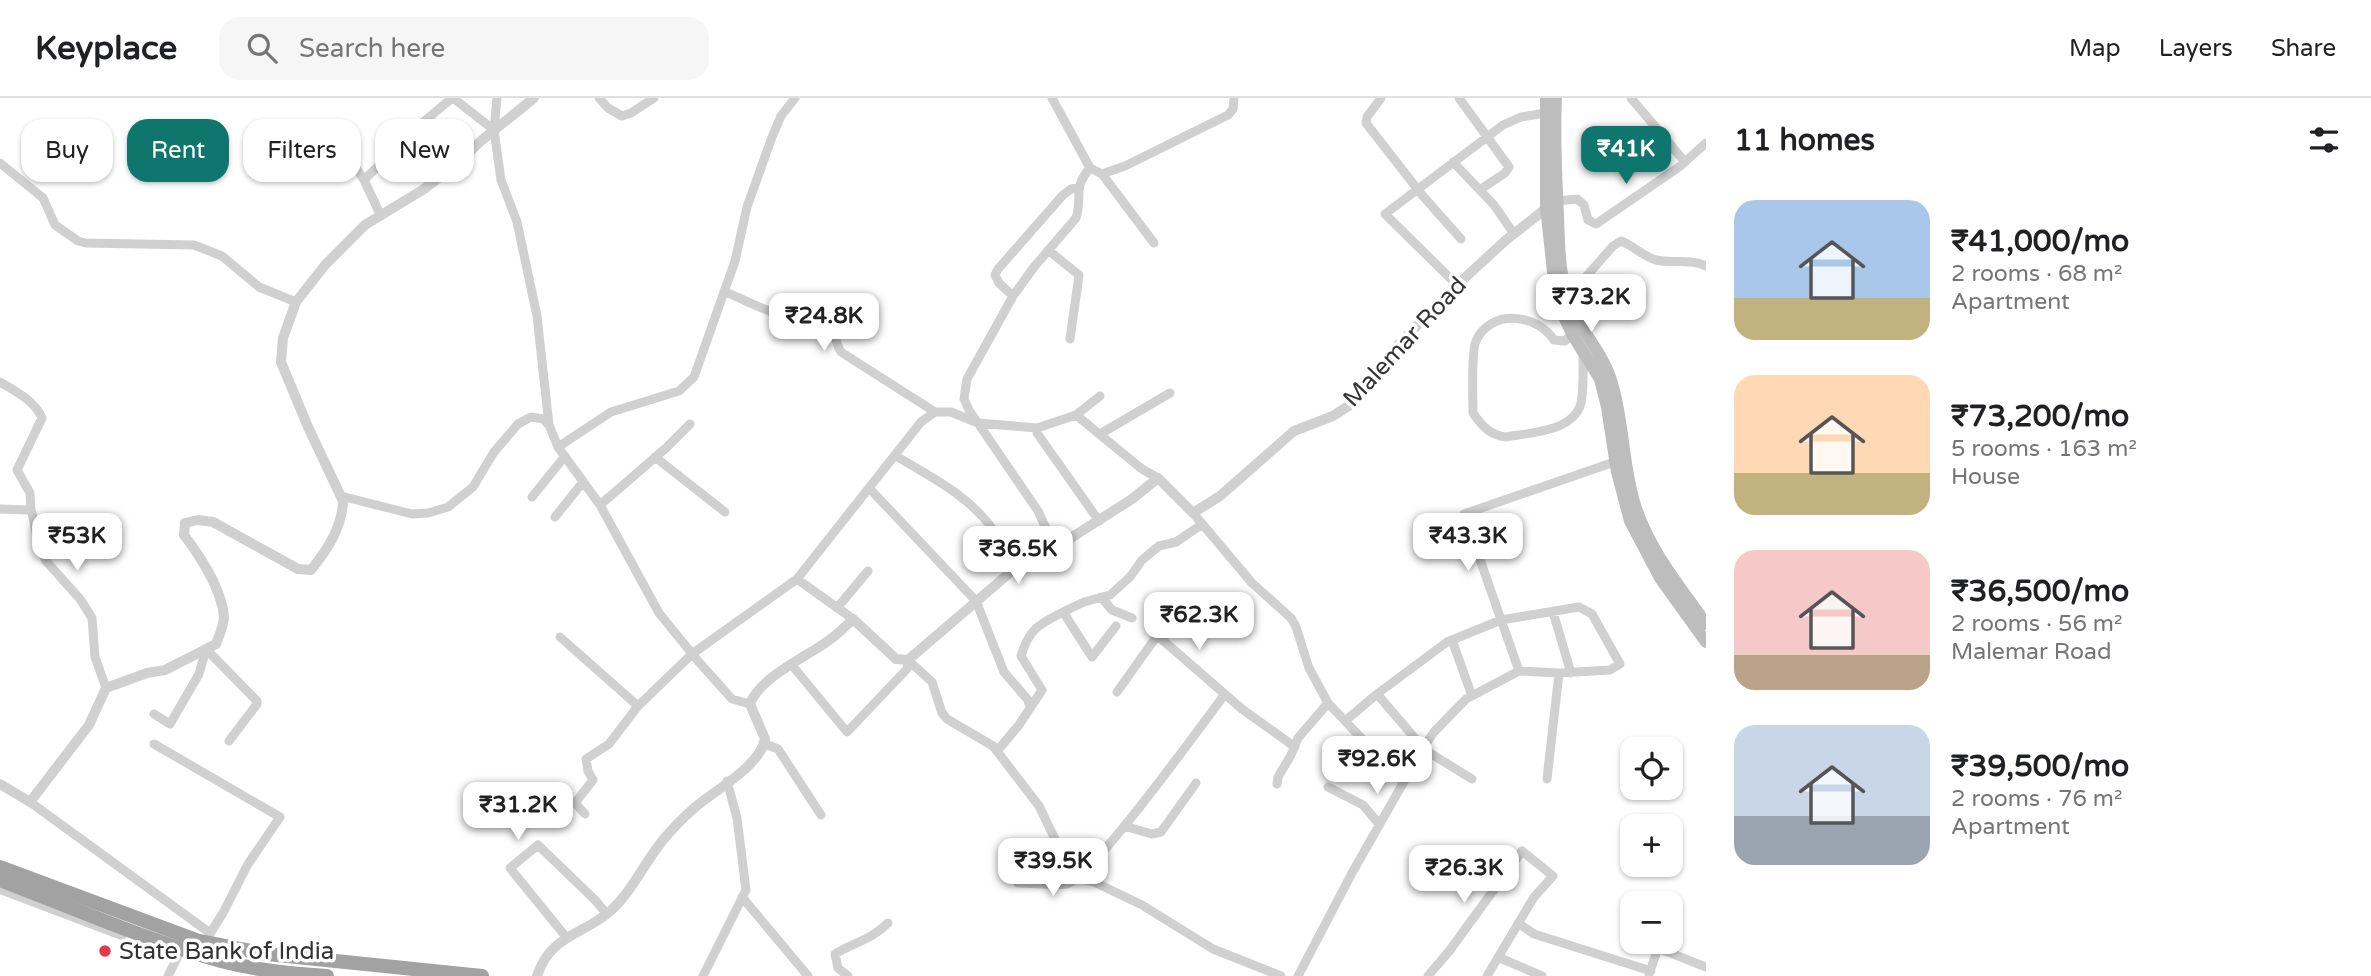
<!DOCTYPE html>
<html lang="en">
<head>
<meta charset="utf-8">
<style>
  :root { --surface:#fff; --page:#f6f6f6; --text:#202124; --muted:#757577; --line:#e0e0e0; --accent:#0f766e }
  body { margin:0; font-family:"Varela Round",sans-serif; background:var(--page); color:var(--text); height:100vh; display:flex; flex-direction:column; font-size:26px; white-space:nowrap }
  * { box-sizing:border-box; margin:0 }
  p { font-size:23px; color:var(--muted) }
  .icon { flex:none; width:38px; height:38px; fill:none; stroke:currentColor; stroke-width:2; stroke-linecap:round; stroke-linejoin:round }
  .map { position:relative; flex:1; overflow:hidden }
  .sheet { display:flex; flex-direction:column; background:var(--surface); width:665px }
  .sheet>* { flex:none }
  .banner { position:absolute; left:21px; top:21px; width:665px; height:63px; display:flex; gap:14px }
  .controls { position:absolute; left:1620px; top:639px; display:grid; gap:14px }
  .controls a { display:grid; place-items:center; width:63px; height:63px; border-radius:14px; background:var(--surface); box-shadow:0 2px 5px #0004; font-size:35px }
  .price { position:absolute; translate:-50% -60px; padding:0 16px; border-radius:14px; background:#fff; color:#222; font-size:23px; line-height:46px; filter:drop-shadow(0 2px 4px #0008) }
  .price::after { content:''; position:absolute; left:50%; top:42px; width:21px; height:16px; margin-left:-10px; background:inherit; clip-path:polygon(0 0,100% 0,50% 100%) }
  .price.selected { background:var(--accent); color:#fff }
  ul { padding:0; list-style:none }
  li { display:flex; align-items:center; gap:21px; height:175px; padding:0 28px }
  li span { display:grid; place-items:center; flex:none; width:196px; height:140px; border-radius:21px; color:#555 }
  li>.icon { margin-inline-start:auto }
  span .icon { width:84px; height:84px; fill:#fffc; stroke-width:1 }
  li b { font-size:30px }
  h2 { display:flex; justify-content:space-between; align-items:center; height:84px; padding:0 28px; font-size:30px }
  .tag { padding:0 24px; border-radius:21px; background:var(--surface); box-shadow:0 2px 5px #0004; font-size:24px; line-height:63px }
  .tag.selected { background:var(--accent); color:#fff }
  header { display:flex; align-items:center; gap:42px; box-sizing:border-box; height:98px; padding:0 35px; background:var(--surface); border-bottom:2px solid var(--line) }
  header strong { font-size:33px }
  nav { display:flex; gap:38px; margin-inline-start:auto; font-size:24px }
  .search { width:490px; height:63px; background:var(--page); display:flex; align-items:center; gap:18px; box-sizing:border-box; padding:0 24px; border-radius:21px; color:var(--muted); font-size:26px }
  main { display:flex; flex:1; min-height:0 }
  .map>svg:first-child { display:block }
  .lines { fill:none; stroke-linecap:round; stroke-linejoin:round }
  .minor { stroke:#d0d0d0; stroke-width:9 }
  .tertiary { stroke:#d0d0d0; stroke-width:10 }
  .secondary { stroke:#bdbdbd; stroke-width:12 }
  .trunk { stroke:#a2a2a2; stroke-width:14 }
  .trunk-bridge { stroke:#a2a2a2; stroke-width:14 }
  .poi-dot { fill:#e63946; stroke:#fff; stroke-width:2.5 }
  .labels { text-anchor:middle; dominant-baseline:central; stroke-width:7; stroke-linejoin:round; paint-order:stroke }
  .street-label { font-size:24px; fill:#333; stroke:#fff }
  .poi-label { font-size:24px; fill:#333; stroke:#fff; text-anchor:start }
</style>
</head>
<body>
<header>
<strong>Keyplace</strong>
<div class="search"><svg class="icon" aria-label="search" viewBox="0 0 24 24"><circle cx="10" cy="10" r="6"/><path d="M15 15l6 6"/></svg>Search here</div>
<nav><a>Map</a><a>Layers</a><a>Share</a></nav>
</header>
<main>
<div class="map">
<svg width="1706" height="878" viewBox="0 0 1706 878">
  <rect width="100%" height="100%" fill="#fff"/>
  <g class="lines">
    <!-- minor -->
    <path class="minor" d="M453,0L494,32
      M497,0L494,32L501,82L517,124L537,218L549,327
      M599,0L608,10L622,18L631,15L654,0
      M1052,0L1090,70C1072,91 1083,98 1076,120L1034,169L1013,198L967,281L964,301L969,312L1038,413L1055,450
      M1381,0L1367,19L1366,25L1422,97L1461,141
      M1459,0L1509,69L1505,75L1481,91
      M1631,0L1685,64
      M321,40L351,62L364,82L380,116
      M1453,64L1494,107L1514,136
      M0,65L43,100L55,127L78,143L86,145L194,147L222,158L259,189L296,204
      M1090,70L1102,76L1125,68L1228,17L1233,11L1234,0
      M1102,76L1154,145
      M364,82L421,26L452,0
      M1557,103L1577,101L1584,107L1588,122L1596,126L1679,69L1706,45
      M1048,152L1079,177L1070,241
      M1564,185L1571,190L1577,189L1613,148L1621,143C1632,147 1646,160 1656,162C1673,166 1689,160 1706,168
      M1457,187L1385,116L1503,27L1521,19L1546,15
      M724,193C764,211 784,224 829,223C837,231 834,245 841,254L935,314
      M1013,198L999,185L995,177L998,171L1063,97L1071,91L1078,90
      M1572,236L1565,243L1554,242C1537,216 1491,210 1476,243C1471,254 1473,299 1473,315C1481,327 1490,337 1505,339C1528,335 1574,334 1581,305C1584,290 1583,272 1583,256
      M0,284C15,293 35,303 42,320L17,372L30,395L31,414
      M1076,317L1142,371L1158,380
      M1037,335L1099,423
      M1100,336L1170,295
      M558,349L611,314L679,293L694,279L735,163L747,109L772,39L781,18L795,0
      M896,358C931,379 970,398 994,433C1002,444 1007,459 1013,472
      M655,359L725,414
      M869,390L976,503L1004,574L1028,602L1029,606
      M341,398L412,416L428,415L448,409L473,389L494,354L518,326L531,319L543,321L549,327L558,349L600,407L659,515L698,563L732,601L750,606
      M532,399L565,358
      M600,407L666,350L690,326
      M0,411L29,412L32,415L39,447L46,463L80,501L92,520L95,559L106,590
      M1193,415L1252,485L1291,520L1296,529L1309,570L1328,605L1402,683
      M555,419L583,384
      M1101,499L1112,512L1132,520
      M837,510L868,473
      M1553,514L1571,575
      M853,521L797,481L921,324L935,314H951L978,325L1037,330L1076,317L1100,298
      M1116,528L1092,559L1065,517L1067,512L1084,504L1110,497L1130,479L1142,462L1159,448L1176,444L1201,427
      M560,539L638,608
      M1452,542L1472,598
      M206,551L257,603V606L229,643
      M908,562L932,584L942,615L947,621L993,648L1039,708L1067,766L1078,780L1094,784L1142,807L1213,851L1281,878
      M791,566L847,634L907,571L908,562
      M1117,594L1154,542L1159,539L1242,611L1295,649
      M154,616L170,626L199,576L206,551
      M1345,623L1377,596
      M154,646L280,719L248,766L223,815L204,845
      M765,646L778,651L821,717
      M997,653L1019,627L1042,592L1021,558C1030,528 1041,526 1067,512
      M1472,681L1425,652L1377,596L1447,544L1501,522L1579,509L1592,516L1620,566L1610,572L1559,575
      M1547,681L1559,575L1519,573L1464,416L1620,362
      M1277,686L1278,679L1291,657L1298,640L1328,605
      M1328,689L1363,707L1379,726
      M30,704L210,835
      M585,716L575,705L593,682L588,673L586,661L609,646L638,608L692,556L797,481
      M1124,728L1152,736L1161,734L1196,685
      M1018,785C1031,785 1056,788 1067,786C1092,780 1203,625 1225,596
      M742,799L808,878
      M1518,825L1534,836L1651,873
      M566,839L510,770L538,747L595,802L607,816
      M1498,859L1542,878
      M1649,876L1658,850L1706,869
      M168,878L179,856
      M703,878L746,792L737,720L727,683
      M848,878L838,870L835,856C854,844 871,842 888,825
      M1298,878L1352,775L1423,650L1434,634L1466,601L1519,573
      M1428,878L1450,852L1522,753L1553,778L1534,799L1487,878"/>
    <!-- tertiary -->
    <path class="tertiary" d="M0,686L30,704L89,627L106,590L147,575L165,572L216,546C219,538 224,527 224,519C222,492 200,458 184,437L185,425L198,422L213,424L298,471L311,472C327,452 342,430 343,403L308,329L281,264L283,240L296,204L325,167L365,127L424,91L458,65L482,42L534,0
      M0,791L122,837
      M537,878C550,838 580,838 608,815C631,796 644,765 663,742C672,731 683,720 693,711C713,693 760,669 765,641L750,606C759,580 806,559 828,543C837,537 845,529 853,521L896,561L908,562L1013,472L1055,450L1132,401L1158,380L1193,415L1220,398L1294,333L1333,318L1353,305L1397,248L1457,187L1506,142L1552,106"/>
    <!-- secondary -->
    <path class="secondary" d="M1546,0V109L1554,183L1561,212L1572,236L1600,281L1607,309L1617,374L1630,423L1660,480L1706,544
      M1556,0C1554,39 1556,78 1558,117C1559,147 1559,179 1570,207C1581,233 1602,254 1611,282C1624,322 1622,366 1635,407C1649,452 1680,488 1706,526"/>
    <!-- trunk -->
    <path class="trunk" d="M0,769L199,843L267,856L482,878"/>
    <!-- trunk-bridge -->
    <path class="trunk-bridge" d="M0,782C73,810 146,842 221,863C255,872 293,876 327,878"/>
  </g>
  <!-- markers -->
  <circle class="poi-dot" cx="105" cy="853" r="7"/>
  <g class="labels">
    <!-- street labels -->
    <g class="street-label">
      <text transform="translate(1405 244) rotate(-47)">Malemar Road</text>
    </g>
    <!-- poi labels -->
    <g class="poi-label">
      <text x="119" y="853">State Bank of India</text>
    </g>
  </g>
</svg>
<div class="controls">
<a><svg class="icon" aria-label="locate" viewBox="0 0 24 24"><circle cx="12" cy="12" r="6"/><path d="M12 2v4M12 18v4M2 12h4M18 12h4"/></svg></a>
<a>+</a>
<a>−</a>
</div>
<b class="price selected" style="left:1626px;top:88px">₹41K</b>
<b class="price" style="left:1591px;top:236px">₹73.2K</b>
<b class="price" style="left:824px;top:255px">₹24.8K</b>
<b class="price" style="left:77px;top:475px">₹53K</b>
<b class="price" style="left:1468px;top:475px">₹43.3K</b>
<b class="price" style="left:1018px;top:488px">₹36.5K</b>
<b class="price" style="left:1199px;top:554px">₹62.3K</b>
<b class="price" style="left:1377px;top:698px">₹92.6K</b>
<b class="price" style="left:518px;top:744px">₹31.2K</b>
<b class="price" style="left:1053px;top:800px">₹39.5K</b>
<b class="price" style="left:1464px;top:807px">₹26.3K</b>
<div class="banner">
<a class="tag">Buy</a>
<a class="tag selected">Rent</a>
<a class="tag">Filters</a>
<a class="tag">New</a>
</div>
</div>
<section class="sheet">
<h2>11 homes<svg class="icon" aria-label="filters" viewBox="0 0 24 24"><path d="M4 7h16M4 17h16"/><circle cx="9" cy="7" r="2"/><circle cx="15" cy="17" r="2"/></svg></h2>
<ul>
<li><span style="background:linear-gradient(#a9c7e8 70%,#c2b280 0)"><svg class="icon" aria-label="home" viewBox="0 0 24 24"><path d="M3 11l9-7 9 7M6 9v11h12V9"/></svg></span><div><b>₹41,000/mo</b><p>2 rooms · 68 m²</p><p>Apartment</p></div></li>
<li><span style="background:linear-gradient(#ffd9b3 70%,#c2b280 0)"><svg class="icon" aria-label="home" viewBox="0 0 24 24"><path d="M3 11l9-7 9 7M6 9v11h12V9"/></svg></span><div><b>₹73,200/mo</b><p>5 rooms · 163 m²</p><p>House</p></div></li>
<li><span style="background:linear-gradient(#f6c9c9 75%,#b9a48a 0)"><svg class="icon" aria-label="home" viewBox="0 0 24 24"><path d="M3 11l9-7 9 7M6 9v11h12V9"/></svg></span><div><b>₹36,500/mo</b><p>2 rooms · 56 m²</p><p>Malemar Road</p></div></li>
<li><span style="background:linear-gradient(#c9d6e8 65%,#9aa5b1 0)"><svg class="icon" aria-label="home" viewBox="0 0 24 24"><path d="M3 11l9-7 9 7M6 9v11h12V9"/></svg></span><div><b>₹39,500/mo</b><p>2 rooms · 76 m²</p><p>Apartment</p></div></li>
</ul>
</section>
</main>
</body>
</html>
